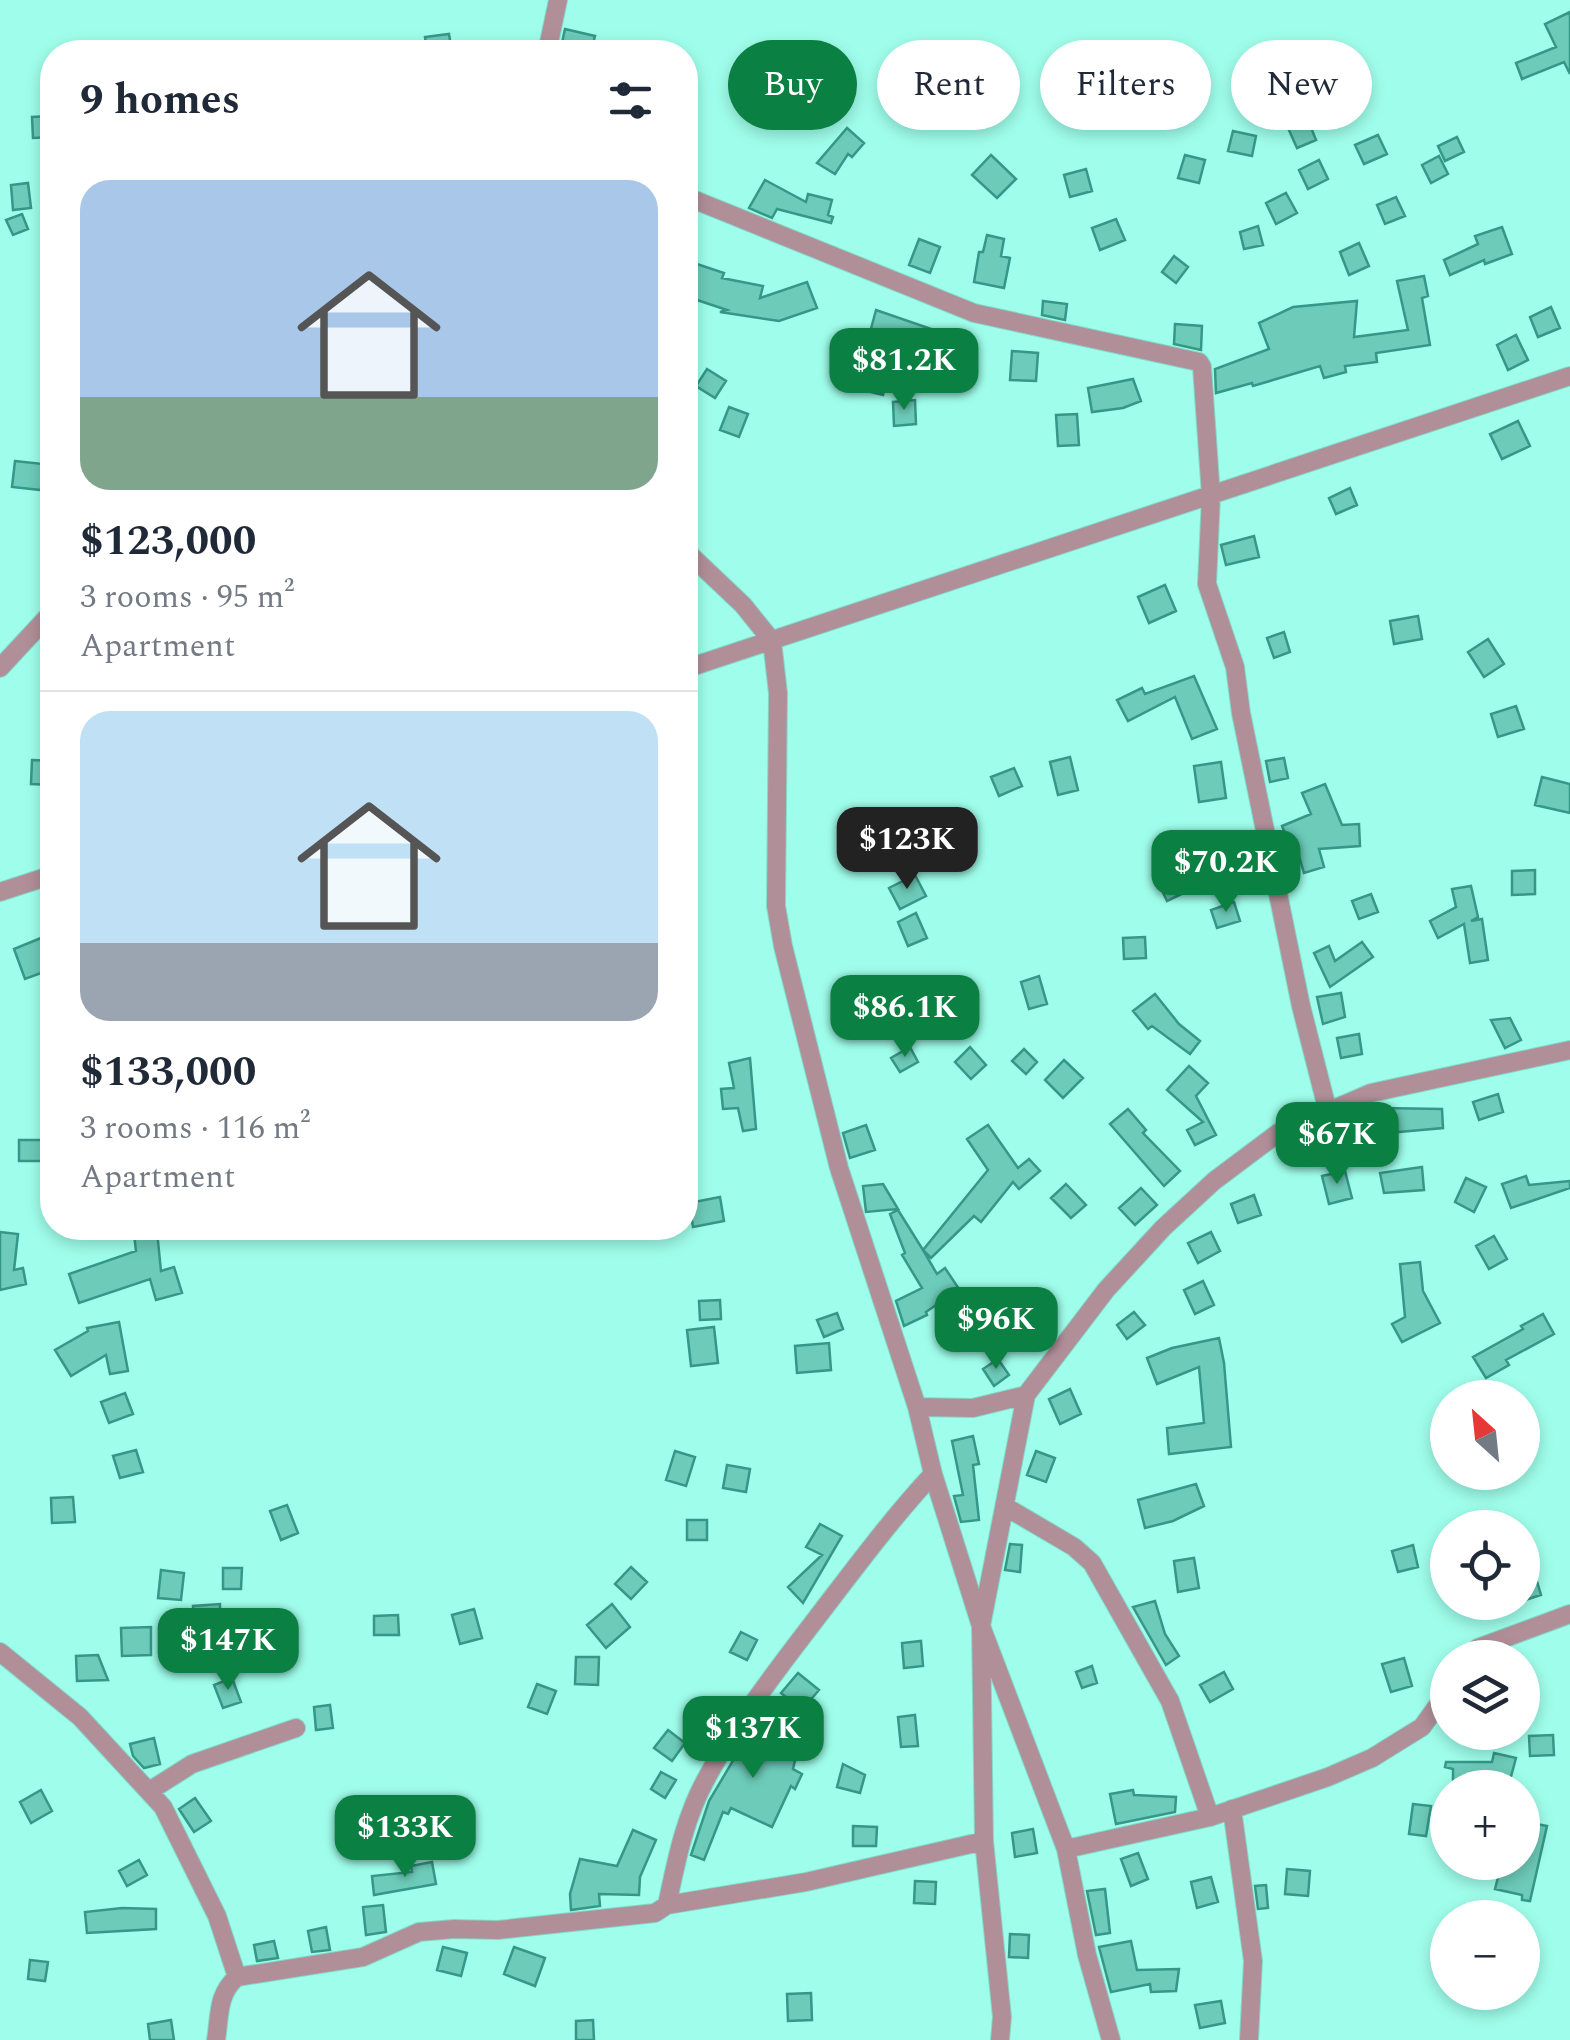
<!DOCTYPE html>
<html lang="en">
<head>
<meta charset="utf-8">
<style>
  :root { --surface:#fff; --page:#f6f6f7; --text:#1f2937; --muted:#747a83; --line:#e0e1e3; --accent:#0b8043 }
  body { margin:0; font-family:Spectral,serif; background:var(--page); color:var(--text); height:100vh; display:flex; flex-direction:column; font-size:38px; white-space:nowrap }
  * { box-sizing:border-box; margin:0 }
  p { font-size:32px; color:var(--muted) }
  .icon { flex:none; width:55px; height:55px; fill:none; stroke:currentColor; stroke-width:2; stroke-linecap:round; stroke-linejoin:round }
  .map { position:relative; flex:1; overflow:hidden }
  .panel { position:absolute; left:40px; top:40px; width:658px; height:1200px; display:flex; flex-direction:column; background:var(--surface); border-radius:40px; box-shadow:0 5px 15px #0003 }
  .panel>* { flex:none }
  .hud { position:absolute; left:728px; top:40px; width:692px; height:90px; display:flex; gap:20px }
  .needle { width:65px; rotate:333deg }
  .fabs { position:absolute; left:1430px; top:1380px; display:grid; gap:20px }
  .fabs a { display:grid; place-items:center; width:110px; height:110px; border-radius:50%; background:var(--surface); box-shadow:0 5px 15px #0003; font-size:50px }
  .price { position:absolute; translate:-50% -85px; padding:0 22px; border-radius:20px; background:var(--accent); color:#fff; font-size:32px; line-height:65px; filter:drop-shadow(0 2px 5px #0008) }
  .price::after { content:''; position:absolute; left:50%; top:60px; width:30px; height:22px; margin-left:-15px; background:inherit; clip-path:polygon(0 0,100% 0,50% 100%) }
  .price.active { background:#222; color:#fff }
  ul { padding:0; list-style:none }
  li { display:grid; align-content:center; gap:20px; height:530px; padding:0 40px }
  li+li { border-top:2px solid var(--line) }
  li span { display:grid; place-items:center; height:310px; border-radius:30px; color:#555 }
  li>.icon { margin-inline-start:auto }
  span .icon { width:180px; height:180px; fill:#fffc; stroke-width:1 }
  li b { font-size:42px }
  h2 { display:flex; justify-content:space-between; align-items:center; height:120px; padding:0 40px; font-size:42px }
  .chip { padding:0 35px; border-radius:45px; background:var(--surface); box-shadow:0 5px 15px #0003; font-size:35px; line-height:90px }
  .chip.active { background:var(--accent); color:#fff }
  .map>svg:first-child { display:block }
  .building { fill:#6dcbb9; stroke:#359887; stroke-width:2.5 }
  .lines { fill:none; stroke-linecap:round; stroke-linejoin:round }
  .street-casing { stroke:#83d9c8; stroke-width:20 }
  .street { stroke:#b18f98; stroke-width:18 }
</style>
</head>
<body>
<div class="map">
<svg width="1570" height="2040" viewBox="0 0 1570 2040">
  <rect width="100%" height="100%" fill="#9ffeeb"/>
  <!-- building -->
  <path class="building" d="M1570,12V74L1564,62L1522,79L1516,63L1556,47L1545,24Z
    M565,29L595,36L591,52H560Z
    M449,34L452,52H427L425,37Z
    M1296,46L1318,47V71H1296Z
    M922,55L942,70L927,89L907,74Z
    M51,116L52,137L33,138L32,117Z
    M1308,120L1316,140L1297,148L1288,128Z
    M847,128L864,143L852,157L848,154L835,174L817,163Z
    M1233,131L1256,136L1252,156L1228,151Z
    M1378,135L1387,154L1364,164L1355,145Z
    M1457,137L1464,152L1445,161L1438,146Z
    M991,155L1016,179L997,198L972,175Z
    M1185,155L1205,160L1199,183L1178,178Z
    M1439,156L1448,174L1431,183L1422,165Z
    M1319,160L1328,179L1308,189L1299,170Z
    M1086,169L1092,191L1070,197L1064,175Z
    M765,180L806,202L808,194L832,200L828,215L833,217L831,223L777,209L772,218L749,208Z
    M28,183L31,208L13,210L11,185Z
    M1286,193L1297,213L1276,224L1266,203Z
    M1396,197L1405,216L1385,224L1377,205Z
    M22,214L28,229L13,235L6,220Z
    M1116,219L1125,240L1100,250L1092,228Z
    M1258,226L1263,245L1244,249L1240,232Z
    M1502,227L1512,254L1485,264L1484,260L1450,275L1444,260L1478,244L1475,236Z
    M987,235L1004,239L1001,256L1010,258L1004,288L974,282L979,252H983Z
    M919,239L940,247L930,273L909,265Z
    M1359,243L1369,266L1349,275L1340,252Z
    M1174,256L1188,267L1176,283L1162,272Z
    M685,260L724,273L722,278L763,286L760,298L807,282L817,308L779,321L720,312L727,310L685,296Z
    M1424,276L1428,296L1422,298L1430,345L1376,353L1377,362L1345,366L1346,372L1324,378L1320,366L1253,386L1252,383L1216,393L1215,369L1269,349L1259,323L1293,307L1357,301L1354,337L1408,330L1397,281Z
    M1043,301L1067,304L1065,320L1042,315Z
    M1551,307L1560,328L1538,337L1530,317Z
    M876,310L940,332L933,357L894,346L883,395L855,388Z
    M1175,324L1202,326L1201,350L1174,344Z
    M1516,335L1528,360L1508,370L1497,345Z
    M1012,351L1038,353L1036,381L1010,380Z
    M707,369L726,381L715,398L696,386Z
    M1133,379L1141,401L1123,408L1092,412L1088,388Z
    M915,400L916,424L894,426L893,402Z
    M729,407L748,414L739,437L720,430Z
    M1077,414L1079,445L1058,446L1056,415Z
    M1518,421L1530,446L1502,459L1490,434Z
    M15,461L43,464L41,490L12,487Z
    M1350,488L1357,505L1336,514L1329,498Z
    M1254,536L1259,557L1226,565L1221,545Z
    M1165,585L1176,611L1149,623L1138,597Z
    M1418,616L1422,639L1394,644L1390,621Z
    M1284,632L1290,652L1274,658L1267,638Z
    M1488,639L1504,664L1484,677L1468,652Z
    M1194,676L1217,729L1192,739L1175,697L1128,721L1117,700L1142,688L1145,694Z
    M1516,706L1524,729L1498,737L1491,714Z
    M1070,757L1078,790L1058,795L1050,762Z
    M1284,758L1288,778L1270,782L1266,761Z
    M32,760L52,761V785L31,784Z
    M1221,762L1226,798L1199,802L1194,766Z
    M1014,768L1022,786L999,796L991,777Z
    M1542,777L1570,784V813L1535,805Z
    M1325,784L1342,825L1359,824L1360,846L1319,849L1324,867L1304,873L1296,846L1291,848L1282,826L1311,814L1302,793Z
    M1535,870V894L1512,895V871Z
    M915,875L926,896L900,909L889,888Z
    M1179,877L1186,892L1167,901L1160,886Z
    M1471,886L1478,917L1471,921L1482,919L1488,960L1470,963L1464,924L1438,938L1430,921L1456,907L1452,889Z
    M1371,894L1378,912L1359,919L1352,901Z
    M1234,902L1240,921L1217,928L1211,910Z
    M916,913L927,938L908,946L898,922Z
    M1145,937L1146,958L1124,959L1123,938Z
    M41,938L52,969L25,979L14,949Z
    M1362,942L1373,957L1330,987L1314,953L1329,946L1335,961Z
    M1039,976L1047,1004L1029,1009L1021,982Z
    M1341,993L1345,1017L1323,1024L1317,997Z
    M1155,994L1179,1024L1200,1041L1190,1054L1152,1026L1148,1029L1133,1011Z
    M962,1002L970,1018L956,1026L947,1010Z
    M1510,1018L1521,1040L1505,1048L1491,1020Z
    M1359,1034L1362,1054L1341,1058L1337,1038Z
    M910,1047L918,1062L900,1072L891,1058Z
    M970,1047L986,1065L971,1079L955,1062Z
    M1024,1049L1037,1062L1026,1074L1012,1061Z
    M750,1058L756,1129L743,1131L738,1108L723,1109L721,1089L734,1088L729,1063Z
    M1064,1060L1083,1078L1063,1098L1045,1080Z
    M1189,1066L1208,1083L1196,1096L1216,1135L1195,1145L1187,1130L1203,1122L1167,1090Z
    M1498,1094L1503,1112L1479,1120L1473,1102Z
    M1381,1108L1442,1109L1443,1128L1399,1132L1378,1130Z
    M1128,1109L1146,1130L1143,1133L1180,1171L1164,1186L1110,1124Z
    M866,1125L875,1150L850,1158L843,1133Z
    M988,1125L1018,1168L1029,1159L1040,1171L1019,1189L1013,1182L981,1222L974,1216L931,1258L923,1250L937,1274L945,1268L959,1289L926,1312L927,1315L904,1326L896,1301L922,1288L902,1255L905,1253L890,1214L898,1210L923,1250L988,1170L967,1139Z
    M19,1140H43V1161H19Z
    M1422,1167L1424,1190L1384,1193L1380,1173Z
    M1345,1171L1352,1198L1329,1204L1322,1176Z
    M1526,1176L1529,1185L1570,1181V1188L1511,1208L1502,1184Z
    M1466,1178L1486,1187L1474,1212L1455,1202Z
    M883,1184L898,1209L866,1212L863,1186Z
    M1066,1184L1086,1205L1071,1218L1051,1198Z
    M1141,1188L1157,1205L1135,1225L1119,1208Z
    M1254,1195L1261,1215L1238,1223L1231,1204Z
    M720,1197L724,1221L693,1227L689,1203Z
    M157,1231L161,1271L174,1267L182,1293L156,1300L150,1279L79,1303L69,1274L136,1251L134,1234Z
    M0,1232L18,1234L14,1270L23,1268L26,1284L0,1290Z
    M1211,1232L1220,1251L1198,1263L1188,1243Z
    M1494,1236L1507,1259L1489,1269L1476,1246Z
    M1420,1262L1423,1291L1440,1323L1402,1342L1392,1324L1405,1317L1400,1264Z
    M1203,1281L1214,1305L1195,1314L1184,1290Z
    M720,1300L721,1319L700,1320L699,1301Z
    M1134,1312L1145,1325L1127,1339L1117,1325Z
    M837,1313L843,1329L824,1337L817,1320Z
    M1543,1314L1554,1334L1506,1360L1509,1365L1486,1378L1473,1357L1523,1329L1521,1326Z
    M119,1322L128,1371L110,1374L106,1355L71,1376L55,1350L88,1331L87,1328Z
    M714,1327L718,1363L691,1366L687,1330Z
    M1219,1338L1224,1363L1231,1447L1169,1454L1167,1428L1204,1423L1199,1367L1157,1384L1147,1358L1172,1348Z
    M829,1343L831,1370L797,1373L795,1346Z
    M998,1359L1009,1375L994,1386L983,1369Z
    M1070,1389L1081,1414L1060,1424L1049,1399Z
    M125,1393L133,1414L109,1423L101,1402Z
    M973,1436L979,1464L973,1465L979,1520L961,1522L954,1496L963,1495L952,1441Z
    M136,1450L143,1472L120,1478L113,1456Z
    M675,1451L695,1457L686,1486L666,1480Z
    M1036,1451L1055,1458L1046,1482L1027,1475Z
    M727,1465L750,1469L746,1492L723,1488Z
    M1196,1484L1204,1506L1173,1521L1145,1528L1138,1500Z
    M73,1497L75,1522L52,1523L51,1498Z
    M287,1505L298,1533L281,1540L270,1511Z
    M687,1520H707V1540H687Z
    M820,1524L842,1536L803,1603L788,1587L822,1555L806,1547Z
    M1010,1544L1022,1545L1020,1572L1005,1570Z
    M1413,1545L1418,1567L1398,1572L1392,1551Z
    M1527,1548L1541,1595L1522,1601V1549Z
    M1194,1558L1199,1588L1178,1592L1174,1561Z
    M631,1567L647,1582L631,1599L615,1584Z
    M223,1568H242L241,1589H223Z
    M161,1570L184,1573L181,1600L158,1598Z
    M1155,1601L1165,1634L1179,1656L1166,1665L1133,1607Z
    M220,1604V1629L194,1630L193,1606Z
    M612,1604L630,1627L606,1648L587,1625Z
    M474,1609L482,1638L460,1644L452,1615Z
    M398,1615L399,1635H374V1616Z
    M151,1627V1655L122,1656L121,1628Z
    M741,1632L757,1640L747,1660L730,1652Z
    M921,1641L923,1666L904,1668L902,1643Z
    M98,1655L108,1680L77,1681L76,1656Z
    M576,1657H599L598,1685L575,1684Z
    M1404,1658L1412,1686L1391,1692L1382,1664Z
    M1092,1666L1097,1683L1082,1688L1076,1672Z
    M1224,1672L1233,1689L1210,1702L1200,1685Z
    M798,1673L819,1690L802,1710L781,1693Z
    M232,1678L241,1702L223,1708L214,1685Z
    M537,1684L556,1691L547,1714L528,1707Z
    M330,1705L333,1728L316,1730L314,1707Z
    M915,1715L918,1746L901,1747L898,1717Z
    M759,1717L800,1739L793,1769L802,1774L795,1789L791,1786L772,1827L731,1808L728,1814L723,1812L704,1860L691,1855L709,1801Z
    M668,1730L685,1743L672,1761L654,1748Z
    M1553,1735L1554,1755L1530,1756L1529,1736Z
    M154,1738L160,1764L144,1768L133,1756L130,1744Z
    M1494,1753L1516,1758L1509,1784L1478,1776V1785H1453V1769L1445,1767L1446,1762H1492Z
    M843,1764L865,1775L860,1793L837,1787Z
    M661,1772L676,1780L665,1798L651,1789Z
    M41,1790L52,1811L31,1823L20,1802Z
    M1133,1790L1134,1795L1176,1797L1175,1812L1116,1824L1110,1794Z
    M195,1798L211,1821L194,1832L179,1809Z
    M1413,1804L1431,1806L1426,1836L1409,1834Z
    M408,1806L409,1832L371,1835L369,1809Z
    M1522,1821L1547,1826L1530,1901L1522,1900V1895L1495,1889L1502,1862H1522Z
    M853,1826L877,1827L876,1846H853Z
    M1033,1829L1037,1853L1015,1857L1012,1833Z
    M633,1830L656,1840L640,1877L639,1895L599,1894L600,1906L571,1910L570,1894L580,1859L617,1866Z
    M1138,1853L1148,1879L1131,1886L1121,1859Z
    M139,1860L147,1875L127,1886L119,1871Z
    M432,1862L436,1884L374,1895L372,1876L412,1872L411,1866Z
    M1287,1869L1310,1871L1308,1896L1285,1894Z
    M1211,1877L1218,1902L1197,1908L1191,1882Z
    M915,1881L936,1882L935,1904L914,1903Z
    M1266,1885L1268,1908L1258,1909L1255,1886Z
    M1105,1889L1110,1933L1096,1935L1087,1891Z
    M383,1905L386,1932L366,1935L363,1907Z
    M122,1908L156,1909V1929L87,1933L85,1912Z
    M326,1927L330,1950L312,1952L308,1931Z
    M1010,1934L1029,1935L1028,1958L1009,1957Z
    M274,1941L278,1958L257,1961L254,1945Z
    M1131,1941L1137,1970L1179,1969L1176,1991L1151,1992L1150,1984L1111,1992L1099,1947Z
    M443,1947L467,1953L461,1976L437,1970Z
    M514,1947L545,1958L535,1986L504,1974Z
    M30,1960L48,1962L45,1981L28,1979Z
    M811,1993L812,2020L788,2021L787,1994Z
    M1221,2001L1225,2023L1200,2028L1195,2005Z
    M171,2020L174,2040H150L148,2024Z
    M593,2020L594,2040H576V2021Z"/>
  <g class="lines">
    <defs>
      <path id="street" d="M547,52L558,0
        M685,196L974,313L1199,362L1202,367L1211,496L1207,584L1235,667L1241,713L1301,1006L1328,1112
        M685,550L743,605L772,641L778,693L776,906L783,946L839,1168L917,1407L933,1474L981,1626L1066,1849L1087,1955L1111,2040
        M0,668L52,612
        M685,669L1570,376
        M0,892L52,875
        M917,1407L973,1408L1026,1395
        M1006,1507L1074,1547L1092,1563L1170,1701L1210,1817
        M0,1652L80,1717L163,1807L217,1916L237,1977
        M1468,1658L1478,1648L1570,1614
        M151,1790L192,1764L296,1728
        M1232,1809L1253,1961L1249,2040
        M1066,1849L1210,1817L1328,1777L1372,1758L1422,1727L1448,1691
        M667,1905C676,1863 684,1820 705,1781C737,1720 781,1665 822,1611C858,1564 893,1517 933,1474
        M216,2040C220,2016 217,1994 237,1977L363,1957L419,1932L454,1929L498,1930L655,1913L667,1905L806,1882L984,1841
        M1000,2040L1002,2017L984,1841L981,1626L1026,1395L1106,1290L1163,1228L1214,1181L1278,1133L1371,1093L1570,1050"/>
    </defs>
    <!-- street casing -->
    <use href="#street" class="street-casing"/>
    <!-- street -->
    <use href="#street" class="street"/>
  </g>
</svg>
<div class="fabs">
<a><svg class="needle" viewBox="-14 -14 28 28"><path d="M0-13l5 13h-10z" fill="#e53935"/><path d="M0 13l5-13h-10z" fill="#747a83"/></svg></a>
<a><svg class="icon" aria-label="locate" viewBox="0 0 24 24"><circle cx="12" cy="12" r="6"/><path d="M12 2v4M12 18v4M2 12h4M18 12h4"/></svg></a>
<a><svg class="icon" aria-label="layers" viewBox="0 0 24 24"><path d="M12 4l9 5-9 5-9-5zM3 14l9 5 9-5"/></svg></a>
<a>+</a>
<a>−</a>
</div>
<b class="price" style="left:904px;top:413px">$81.2K</b>
<b class="price active" style="left:907px;top:892px">$123K</b>
<b class="price" style="left:1226px;top:915px">$70.2K</b>
<b class="price" style="left:905px;top:1060px">$86.1K</b>
<b class="price" style="left:1337px;top:1187px">$67K</b>
<b class="price" style="left:996px;top:1372px">$96K</b>
<b class="price" style="left:228px;top:1693px">$147K</b>
<b class="price" style="left:753px;top:1781px">$137K</b>
<b class="price" style="left:405px;top:1880px">$133K</b>
<div class="hud">
<a class="chip active">Buy</a>
<a class="chip">Rent</a>
<a class="chip">Filters</a>
<a class="chip">New</a>
</div>
<section class="panel">
<h2>9 homes<svg class="icon" aria-label="filters" viewBox="0 0 24 24"><path d="M4 7h16M4 17h16"/><circle cx="9" cy="7" r="2"/><circle cx="15" cy="17" r="2"/></svg></h2>
<ul>
<li><span style="background:linear-gradient(#a9c7e8 70%,#7fa58c 0)"><svg class="icon" aria-label="home" viewBox="0 0 24 24"><path d="M3 11l9-7 9 7M6 9v11h12V9"/></svg></span><div><b>$123,000</b><p>3 rooms · 95 m²</p><p>Apartment</p></div></li>
<li><span style="background:linear-gradient(#bfe0f5 75%,#9aa5b1 0)"><svg class="icon" aria-label="home" viewBox="0 0 24 24"><path d="M3 11l9-7 9 7M6 9v11h12V9"/></svg></span><div><b>$133,000</b><p>3 rooms · 116 m²</p><p>Apartment</p></div></li>
</ul>
</section>
</div>
</body>
</html>
